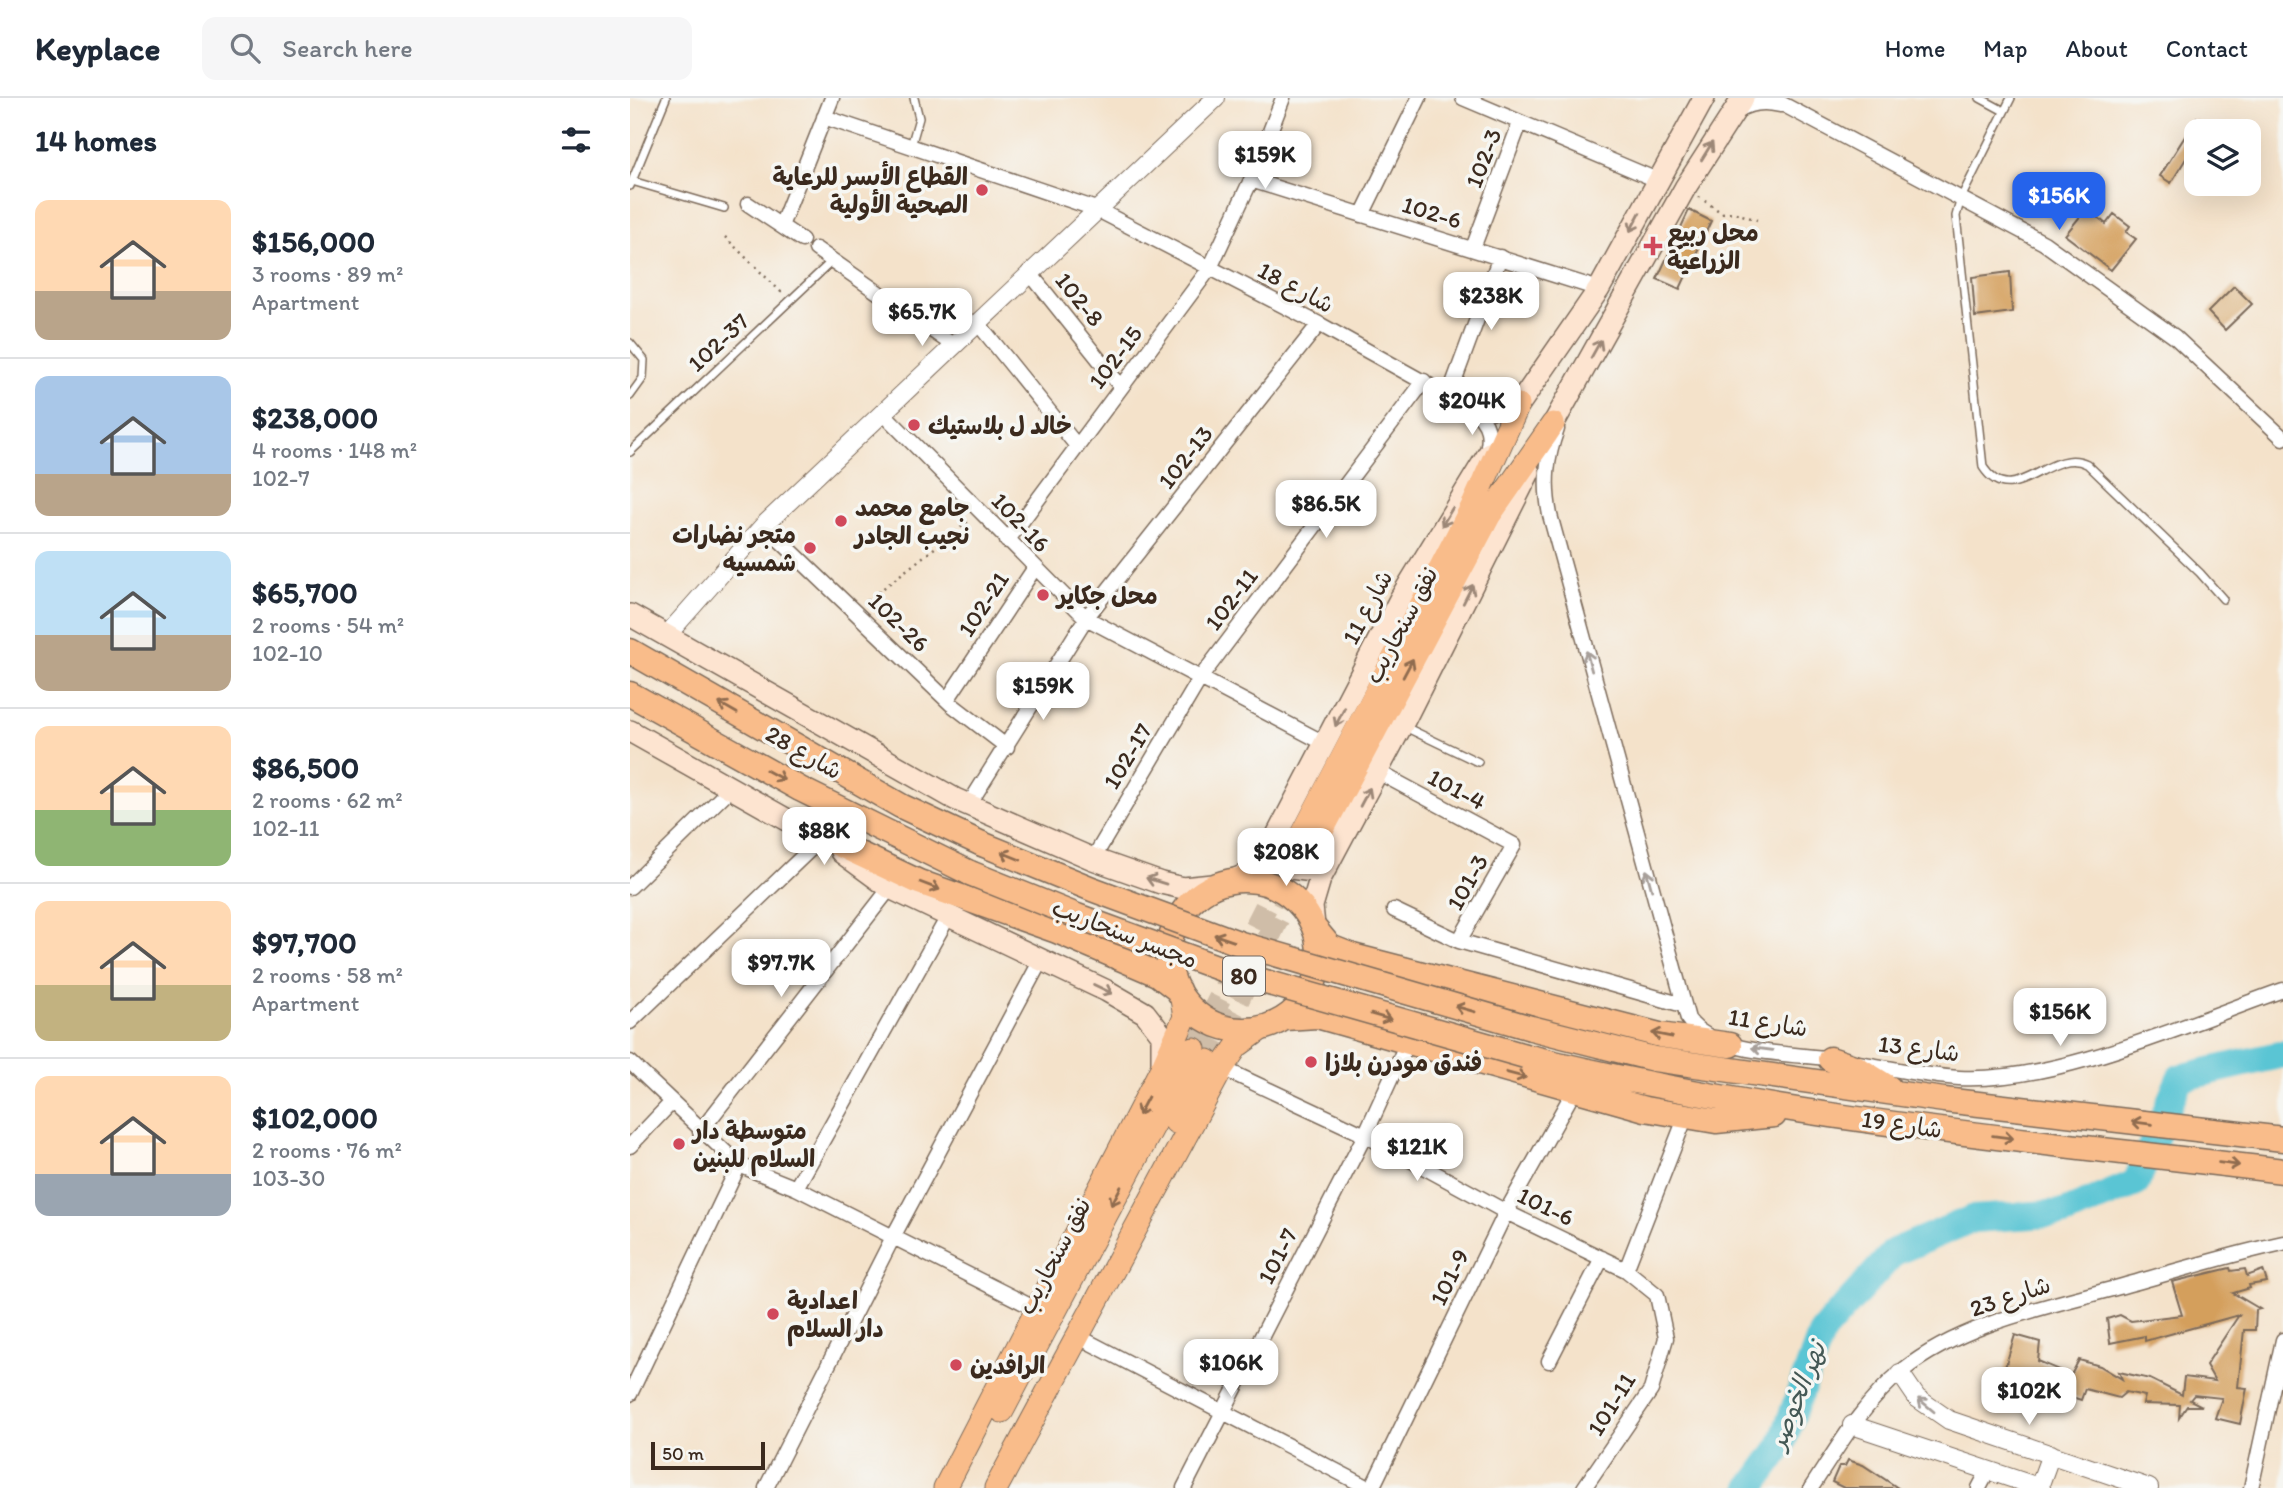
<!DOCTYPE html>
<html lang="en">
<head>
<meta charset="utf-8">
<style>
  :root { --surface:#fff; --page:#f6f6f7; --text:#1f2937; --muted:#747a83; --line:#e0e1e3; --accent:#2563eb }
  body { margin:0; font-family:Itim,"Playpen Sans Arabic",sans-serif; background:var(--page); color:var(--text); height:100vh; display:flex; flex-direction:column; font-size:26px; white-space:nowrap }
  * { box-sizing:border-box; margin:0 }
  p { font-size:23px; color:var(--muted) }
  .icon { flex:none; width:38px; height:38px; fill:none; stroke:currentColor; stroke-width:2; stroke-linecap:round; stroke-linejoin:round }
  .map { position:relative; flex:1; overflow:hidden }
  .side { display:flex; flex-direction:column; background:var(--surface); width:630px }
  .side>* { flex:none }
  .controls { position:absolute; left:1554px; top:21px; display:grid; gap:14px }
  .controls a { display:grid; place-items:center; width:77px; height:77px; border-radius:14px; background:var(--surface); box-shadow:0 7px 28px #0002; font-size:35px }
  .scale { position:absolute; left:21px; bottom:18px; width:114px; box-sizing:border-box; padding-left:7px; border:4px solid #3b2a1e; border-top:0; font-size:19px; line-height:24px; white-space:nowrap; color:#3b2a1e; -webkit-text-stroke:5px #f6f6f2; paint-order:stroke }
  .price { position:absolute; translate:-50% -60px; padding:0 16px; border-radius:14px; background:#fff; color:#222; font-size:23px; line-height:46px; filter:drop-shadow(0 2px 4px #0008) }
  .price::after { content:''; position:absolute; left:50%; top:42px; width:21px; height:16px; margin-left:-10px; background:inherit; clip-path:polygon(0 0,100% 0,50% 100%) }
  .price.on { background:var(--accent); color:#fff }
  ul { padding:0; list-style:none }
  li { display:flex; align-items:center; gap:21px; height:175px; padding:0 35px }
  li+li { border-top:2px solid var(--line) }
  li span { display:grid; place-items:center; flex:none; width:196px; height:140px; border-radius:14px; color:#555 }
  li>.icon { margin-inline-start:auto }
  span .icon { width:84px; height:84px; fill:#fffc; stroke-width:1 }
  li b { font-size:30px }
  h2 { display:flex; justify-content:space-between; align-items:center; height:84px; padding:0 35px; font-size:30px }
  header { display:flex; align-items:center; gap:42px; box-sizing:border-box; height:98px; padding:0 35px; background:var(--surface); border-bottom:2px solid var(--line) }
  header strong { font-size:33px }
  nav { display:flex; gap:38px; margin-inline-start:auto; font-size:24px }
  .search { width:490px; height:63px; background:var(--page); display:flex; align-items:center; gap:18px; box-sizing:border-box; padding:0 24px; border-radius:14px; color:var(--muted); font-size:26px }
  main { display:flex; flex:1; min-height:0 }
  .map>svg:first-child { display:block }
  .lines { fill:none; stroke-linecap:round; stroke-linejoin:round }
  .river { stroke:#5ac5d4; stroke-width:28 }
  .building { fill:#d49f5c }
  .primary-tunnel { stroke:#cfbda8; stroke-width:23; stroke-dasharray:23 11; stroke-linecap:butt }
  .service-casing { stroke:#7c6a5a; stroke-width:10 }
  .minor-casing { stroke:#7c6a5a; stroke-width:17 }
  .tertiary-casing { stroke:#7c6a5a; stroke-width:20 }
  .secondary-casing { stroke:#7c6a5a; stroke-width:24 }
  .primary-casing { stroke:#7c6a5a; stroke-width:25 }
  .trunk-casing { stroke:#7c6a5a; stroke-width:27 }
  .path { stroke:#7c6a5a; stroke-width:2.5; stroke-dasharray:2 5; stroke-linecap:butt }
  .service { stroke:#fff; stroke-width:7 }
  .minor { stroke:#fff; stroke-width:14 }
  .tertiary { stroke:#fff; stroke-width:18 }
  .secondary { stroke:#fde4d0; stroke-width:21 }
  .primary { stroke:#f9bc8a; stroke-width:23 }
  .trunk { stroke:#f9bc8a; stroke-width:24 }
  .trunk-bridge-casing { stroke:#7c6a5a; stroke-width:27; stroke-linecap:butt }
  .trunk-bridge { stroke:#f9bc8a; stroke-width:24 }
  .oneway { stroke:#9c8777 }
  .oneway2 { stroke:#a79f9a }
  .oneway3 { stroke:#906c4f }
  .poi-dot { fill:#d1495b; stroke:#f6f6f2; stroke-width:2.5 }
  .labels { text-anchor:middle; dominant-baseline:central; stroke-width:7; stroke-linejoin:round; paint-order:stroke }
  .shield { fill:#f6f6f2; stroke:#73675e; stroke-width:2 }
  .shield-label { font-size:23px; font-weight:bold; fill:#3b2a1e }
  .street-label { font-size:24px; fill:#3b2a1e; stroke:#f6f6f2 }
  .poi-label { font-size:24px; font-weight:bold; fill:#3b2a1e; stroke:#f6f6f2; text-anchor:start }
  .water-label { font-size:26px; font-style:italic; fill:#445855; stroke:#f6f6f2 }
</style>
</head>
<body>
<header>
<strong>Keyplace</strong>
<div class="search"><svg class="icon" aria-label="search" viewBox="0 0 24 24"><circle cx="10" cy="10" r="6"/><path d="M15 15l6 6"/></svg>Search here</div>
<nav><a>Home</a><a>Map</a><a>About</a><a>Contact</a></nav>
</header>
<main>
<section class="side">
<h2>14 homes<svg class="icon" aria-label="filters" viewBox="0 0 24 24"><path d="M4 7h16M4 17h16"/><circle cx="9" cy="7" r="2"/><circle cx="15" cy="17" r="2"/></svg></h2>
<ul>
<li><span style="background:linear-gradient(#ffd9b3 65%,#b9a48a 0)"><svg class="icon" aria-label="home" viewBox="0 0 24 24"><path d="M3 11l9-7 9 7M6 9v11h12V9"/></svg></span><div><b>$156,000</b><p>3 rooms · 89 m²</p><p>Apartment</p></div></li>
<li><span style="background:linear-gradient(#a9c7e8 70%,#b9a48a 0)"><svg class="icon" aria-label="home" viewBox="0 0 24 24"><path d="M3 11l9-7 9 7M6 9v11h12V9"/></svg></span><div><b>$238,000</b><p>4 rooms · 148 m²</p><p>102-7</p></div></li>
<li><span style="background:linear-gradient(#bfe0f5 60%,#b9a48a 0)"><svg class="icon" aria-label="home" viewBox="0 0 24 24"><path d="M3 11l9-7 9 7M6 9v11h12V9"/></svg></span><div><b>$65,700</b><p>2 rooms · 54 m²</p><p>102-10</p></div></li>
<li><span style="background:linear-gradient(#ffd9b3 60%,#8fb573 0)"><svg class="icon" aria-label="home" viewBox="0 0 24 24"><path d="M3 11l9-7 9 7M6 9v11h12V9"/></svg></span><div><b>$86,500</b><p>2 rooms · 62 m²</p><p>102-11</p></div></li>
<li><span style="background:linear-gradient(#ffd9b3 60%,#c2b280 0)"><svg class="icon" aria-label="home" viewBox="0 0 24 24"><path d="M3 11l9-7 9 7M6 9v11h12V9"/></svg></span><div><b>$97,700</b><p>2 rooms · 58 m²</p><p>Apartment</p></div></li>
<li><span style="background:linear-gradient(#ffd9b3 70%,#9aa5b1 0)"><svg class="icon" aria-label="home" viewBox="0 0 24 24"><path d="M3 11l9-7 9 7M6 9v11h12V9"/></svg></span><div><b>$102,000</b><p>2 rooms · 76 m²</p><p>103-30</p></div></li>
</ul>
</section>
<div class="map">
<svg width="1653" height="1390" viewBox="0 0 1653 1390">
  <rect width="100%" height="100%" fill="#f6f6f2"/>
  <filter id="ink" filterUnits="userSpaceOnUse"><feTurbulence type="fractalNoise" baseFrequency=".0143" numOctaves="2"/><feDisplacementMap in="SourceGraphic" scale="14" xChannelSelector="R" yChannelSelector="G"/><feConvolveMatrix kernelMatrix="1 2 1 2 8 2 1 2 1" color-interpolation-filters="sRGB"/></filter>
  <filter id="wash" filterUnits="userSpaceOnUse"><feTurbulence type="fractalNoise" baseFrequency=".00686" numOctaves="4" result="noise"/><feDisplacementMap in="SourceGraphic" scale="28" xChannelSelector="R" yChannelSelector="G"/><feGaussianBlur stdDeviation="1.57" result="paint"/><feColorMatrix in="noise" values="0 0 0 0 0 0 0 0 0 0 0 0 0 0 0 0 0 1.4 0 .05"/><feComposite in="paint" operator="in"/></filter>
  <g filter="url(#wash)">
    <rect width="100%" height="100%" fill="#f4e2ca"/>
    <g class="lines">
      <!-- river -->
      <path class="river" d="M1121,1390L1151,1348L1192,1234L1264,1154L1342,1121L1434,1115L1506,1085L1550,980L1653,956"/>
    </g>
    <g id="blocks">
      <!-- building -->
      <path class="building" d="M1566,21V44L1541,85L1530,78Z
        M1457,110L1476,126L1484,116L1500,128L1496,134L1506,141L1481,172L1435,137Z
        M1059,112L1081,123L1050,191L1027,181Z
        M1380,174L1382,214L1345,219L1342,179Z
        M1604,188L1622,206L1595,232L1578,214Z
        M1600,1170L1601,1173L1615,1171L1617,1178L1633,1172L1637,1184L1619,1187L1620,1190L1603,1195L1630,1211L1626,1212L1625,1232H1614L1608,1289L1617,1290L1610,1326L1585,1320L1592,1300L1564,1297L1560,1302L1572,1308H1557L1549,1320L1550,1307L1513,1306L1515,1298L1496,1294L1489,1300L1455,1291L1451,1302L1373,1276L1385,1237L1410,1244L1408,1263L1441,1277L1449,1262L1470,1268L1492,1281L1489,1274L1520,1281L1552,1297L1554,1279L1585,1283L1576,1267L1609,1217L1515,1243V1238L1480,1245L1477,1221L1490,1217L1501,1223L1552,1217L1542,1184Z
        M1218,1362L1233,1367L1268,1390H1214L1202,1384L1209,1368H1215Z"/>
    </g>
  </g>
  <g filter="url(#ink)">
    <use href="#blocks" fill-opacity="0" stroke="#7c6a5a" stroke-width="2"/>
    <g class="lines">
      <!-- primary-tunnel -->
      <path class="primary-tunnel" d="M564,951L664,753
        M578,963L677,761"/>
      <defs>
        <path id="service" d="M1350,0L1374,13
          M1381,0L1331,100L1326,118L1353,369C1383,415 1419,347 1457,366L1570,475L1593,501
          M281,48L289,20L284,0
          M2,83L94,110
          M0,88L36,0
          M0,245L14,262L13,280L0,298
          M0,354L202,163
          M773,628L848,664"/>
        <path id="minor" d="M833,0L1027,82
          M1141,0L1414,145L1545,239L1653,340
          M1106,13C1120,5 1133,3 1150,7
          M194,19L466,111L689,226L842,311C860,325 862,339 855,360
          M621,82L969,191
          M118,106L172,142
          M732,117L789,0
          M151,128L202,0
          M843,150L890,25
          M186,151L323,247
          M399,174L491,289
          M347,224L447,348
          M819,297L870,159
          M843,311L861,314L890,302
          M252,314L456,520L696,646
          M927,331C916,361 914,386 920,417L1058,921C1083,957 1162,955 1204,961
          M134,427L321,606L377,649
          M377,443L580,170L621,82L653,0
          M317,602L404,471
          M748,674L884,747L829,843
          M338,708L456,520L689,226
          M463,761L571,579L794,283
          M0,789L101,690
          M764,812L829,843L1053,907
          M0,924L191,741
          M0,964L109,1067L166,1090L406,1211
          M1228,965C1261,970 1295,978 1329,980C1427,985 1559,925 1653,892
          M592,970L735,1037L876,1114L996,1172L1027,1197L1036,1240L1021,1292L954,1390
          M70,1034L260,790
          M0,1048L41,1005
          M166,1090L319,817
          M996,1172L1056,1018
          M449,1239L739,1390
          M919,1263L972,1160
          M0,1296L109,1067
          M136,1390L263,1139L411,862
          M554,1390L735,1037L777,945
          M742,1390L876,1114L944,993
          M1181,1390C1208,1349 1233,1305 1272,1273C1332,1225 1416,1209 1489,1189C1543,1174 1598,1157 1653,1145
          M1349,1390L1358,1373
          M1621,1390L1653,1242"/>
        <path id="tertiary" d="M37,537L134,427L586,0
          M1270,1275L1287,1300L1319,1322L1519,1390
          M1222,1327L1411,1390
          M1409,1389L1421,1356"/>
        <path id="secondary" d="M879,321L969,191L1074,0
          M916,339L1055,90L1113,0
          M0,517L325,701L463,761L531,785L553,790L592,786
          M0,633L184,737
          M650,736L649,757L661,770L683,773L701,760
          M211,754L260,790L477,893L515,915L532,937V969
          M598,784L620,775L634,762L770,501L859,355
          M684,828L682,808L690,781L772,627L899,374"/>
        <path id="primary" d="M664,753L844,405L888,307
          M677,761L859,418L923,326
          M546,1024L578,963
          M372,1313L564,951
          M315,1390L534,966L555,919L552,901
          M366,1390L592,970L607,948L632,930"/>
        <path id="trunk" d="M0,553L271,708L352,746
          M0,596L170,691L340,775
          M172,729L289,784L427,833L527,876L548,892
          M539 857a75 75 0 1 1 150 0a75 75 0 1 1-150 0Z
          M685,831L700,849L723,858L1030,937L1100,947
          M655,920L687,918L1015,1011L1086,1023L1144,1017
          M901,930L1024,961L1094,971L1314,1002L1653,1041
          M895,958C1143,1020 1399,1042 1653,1073
          M1200,961L1227,970L1259,990"/>
      </defs>
      <!-- service casing -->
      <use href="#service" class="service-casing"/>
      <!-- minor casing -->
      <use href="#minor" class="minor-casing"/>
      <!-- tertiary casing -->
      <use href="#tertiary" class="tertiary-casing"/>
      <!-- secondary casing -->
      <use href="#secondary" class="secondary-casing"/>
      <!-- primary casing -->
      <use href="#primary" class="primary-casing"/>
      <!-- trunk casing -->
      <use href="#trunk" class="trunk-casing"/>
      <!-- path -->
      <path class="path" d="M1069,99L1092,115L1103,114L1127,122
        M95,139L153,196
        M237,503L339,423"/>
      <!-- service -->
      <use href="#service" class="service"/>
      <!-- minor -->
      <use href="#minor" class="minor"/>
      <!-- tertiary -->
      <use href="#tertiary" class="tertiary"/>
      <!-- secondary -->
      <use href="#secondary" class="secondary"/>
      <!-- primary -->
      <use href="#primary" class="primary"/>
      <!-- trunk -->
      <use href="#trunk" class="trunk"/>
      <defs>
        <path id="trunk-bridge" d="M352,746L462,791L611,846L901,930
          M340,775L447,818L597,873L895,958"/>
      </defs>
      <!-- trunk-bridge casing -->
      <use href="#trunk-bridge" class="trunk-bridge-casing"/>
      <!-- trunk-bridge -->
      <use href="#trunk-bridge" class="trunk-bridge"/>
    </g>
    <!-- one-way arrows -->
    <defs><path id="oneway-shaft" d="M-6 0H5M1.5-3L5.5 0L1.5 3" fill="none" stroke-width="1.6" stroke-linecap="round" stroke-linejoin="round" transform="scale(1.75)"/></defs>
    <g class="oneway">
      <use href="#oneway-shaft" transform="translate(1077 53) rotate(-58)"/>
      <use href="#oneway-shaft" transform="translate(1005 124) rotate(118)"/>
      <use href="#oneway-shaft" transform="translate(966 251) rotate(-61)"/>
      <use href="#oneway-shaft" transform="translate(817 419) rotate(121)"/>
      <use href="#oneway-shaft" transform="translate(838 496) rotate(-63)"/>
      <use href="#oneway-shaft" transform="translate(710 619) rotate(117)"/>
      <use href="#oneway-shaft" transform="translate(735 699) rotate(-62)"/>
      <use href="#oneway-shaft" transform="translate(526 783) rotate(-163)"/>
      <use href="#oneway-shaft" transform="translate(473 891) rotate(26)"/>
    </g>
    <g class="oneway2">
      <use href="#oneway-shaft" transform="translate(959 563) rotate(-105)"/>
      <use href="#oneway-shaft" transform="translate(1019 782) rotate(-105)"/>
      <use href="#oneway-shaft" transform="translate(1132 951) rotate(-172)"/>
      <use href="#oneway-shaft" transform="translate(1296 1307) rotate(-140)"/>
    </g>
    <g class="oneway3">
      <use href="#oneway-shaft" transform="translate(778 570) rotate(-62)"/>
      <use href="#oneway-shaft" transform="translate(98 610) rotate(-150)"/>
      <use href="#oneway-shaft" transform="translate(145 677) rotate(29)"/>
      <use href="#oneway-shaft" transform="translate(381 758) rotate(-158)"/>
      <use href="#oneway-shaft" transform="translate(300 788) rotate(21)"/>
      <use href="#oneway-shaft" transform="translate(594 840) rotate(-161)"/>
      <use href="#oneway-shaft" transform="translate(835 911) rotate(-164)"/>
      <use href="#oneway-shaft" transform="translate(751 919) rotate(16)"/>
      <use href="#oneway-shaft" transform="translate(1032 937) rotate(-169)"/>
      <use href="#oneway-shaft" transform="translate(886 977) rotate(15)"/>
      <use href="#oneway-shaft" transform="translate(513 1008) rotate(118)"/>
      <use href="#oneway-shaft" transform="translate(1512 1025) rotate(-173)"/>
      <use href="#oneway-shaft" transform="translate(1373 1039) rotate(7)"/>
      <use href="#oneway-shaft" transform="translate(1599 1066) rotate(7)"/>
      <use href="#oneway-shaft" transform="translate(486 1098) rotate(118)"/>
    </g>
  </g>
  <!-- markers -->
  <g class="poi-dot">
    <circle cx="352" cy="92" r="7"/>
    <path d="M1019.5 137.5h7v7h7v7h-7v7h-7v-7h-7v-7h7z"/>
    <circle cx="284" cy="327" r="7"/>
    <circle cx="211" cy="423" r="7"/>
    <circle cx="180" cy="450" r="7"/>
    <circle cx="413" cy="497" r="7"/>
    <circle cx="681" cy="964" r="7"/>
    <circle cx="49" cy="1046" r="7"/>
    <circle cx="143" cy="1216" r="7"/>
    <circle cx="326" cy="1267" r="7"/>
  </g>
  <g class="labels">
    <!-- shield labels -->
    <rect class="shield" x="593" y="858.5" width="42" height="39" rx="5"/>
    <g class="shield-label">
      <text x="614" y="878">80</text>
    </g>
    <!-- street labels -->
    <g class="street-label">
      <text transform="translate(853 60) rotate(-69)">102-3</text>
      <text transform="translate(802 114) rotate(17)">102-6</text>
      <text transform="translate(666 189) rotate(28)">شارع 18</text>
      <text transform="translate(450 201) rotate(51)">102-8</text>
      <text transform="translate(88 244) rotate(-43)">102-37</text>
      <text transform="translate(485 259) rotate(-53)">102-15</text>
      <text transform="translate(555 359) rotate(-52)">102-13</text>
      <text transform="translate(391 424) rotate(46)">102-16</text>
      <text transform="translate(601 501) rotate(-53)">102-11</text>
      <text transform="translate(353 506) rotate(-57)">102-21</text>
      <text transform="translate(737 509) rotate(-62)">شارع 11</text>
      <text transform="translate(269 524) rotate(44)">102-26</text>
      <text transform="translate(771 527) rotate(-62)">نفق سنحاريب</text>
      <text transform="translate(174 654) rotate(30)">شارع 28</text>
      <text transform="translate(497 658) rotate(-59)">102-17</text>
      <text transform="translate(827 691) rotate(28)">101-4</text>
      <text transform="translate(837 784) rotate(-61)">101-3</text>
      <text transform="translate(495 835) rotate(21)">مجسر سنحاريب</text>
      <text transform="translate(1138 924) rotate(9)">شارع 11</text>
      <text transform="translate(1289 950) rotate(7)">شارع 13</text>
      <text transform="translate(1272 1026) rotate(8)">شارع 19</text>
      <text transform="translate(916 1108) rotate(26)">101-6</text>
      <text transform="translate(424 1158) rotate(-62)">نفق سنحاريب</text>
      <text transform="translate(647 1158) rotate(-63)">101-7</text>
      <text transform="translate(819 1179) rotate(-64)">101-9</text>
      <text transform="translate(1380 1198) rotate(-18)">شارع 23</text>
      <text transform="translate(981 1306) rotate(-58)">101-11</text>
    </g>
    <!-- poi labels -->
    <g class="poi-label">
      <text x="338" y="78" text-anchor="end">القطاع الأيسر للرعاية<tspan x="338" dy="28">الصحية الأولية</tspan></text>
      <text x="1037" y="134">محل ربيع<tspan x="1037" dy="28">الزراعية</tspan></text>
      <text x="298" y="327">خالد ل بلاستيك</text>
      <text x="225" y="409">جامع محمد<tspan x="225" dy="28">نجيب الجادر</tspan></text>
      <text x="166" y="436" text-anchor="end">متجر نضارات<tspan x="166" dy="28">شمسيه</tspan></text>
      <text x="427" y="497">محل جكاير</text>
      <text x="695" y="964">فندق مودرن بلازا</text>
      <text x="63" y="1032">متوسطة دار<tspan x="63" dy="28">السلام للبنين</tspan></text>
      <text x="157" y="1202">اعدادية<tspan x="157" dy="28">دار السلام</tspan></text>
      <text x="340" y="1267">الرافدين</text>
    </g>
    <!-- water labels -->
    <g class="water-label">
      <text transform="translate(1167 1297) rotate(-68)">نهر الخوصر</text>
    </g>
  </g>
</svg>
<div class="controls">
<a><svg class="icon" aria-label="layers" viewBox="0 0 24 24"><path d="M12 4l9 5-9 5-9-5zM3 14l9 5 9-5"/></svg></a>
</div>
<div class="scale">50 m</div>
<b class="price" style="left:635px;top:93px">$159K</b>
<b class="price on" style="left:1429px;top:134px">$156K</b>
<b class="price" style="left:861px;top:234px">$238K</b>
<b class="price" style="left:292px;top:250px">$65.7K</b>
<b class="price" style="left:842px;top:339px">$204K</b>
<b class="price" style="left:696px;top:442px">$86.5K</b>
<b class="price" style="left:413px;top:624px">$159K</b>
<b class="price" style="left:194px;top:769px">$88K</b>
<b class="price" style="left:656px;top:790px">$208K</b>
<b class="price" style="left:151px;top:901px">$97.7K</b>
<b class="price" style="left:1430px;top:950px">$156K</b>
<b class="price" style="left:787px;top:1085px">$121K</b>
<b class="price" style="left:601px;top:1301px">$106K</b>
<b class="price" style="left:1399px;top:1329px">$102K</b>
</div>
</main>
</body>
</html>
